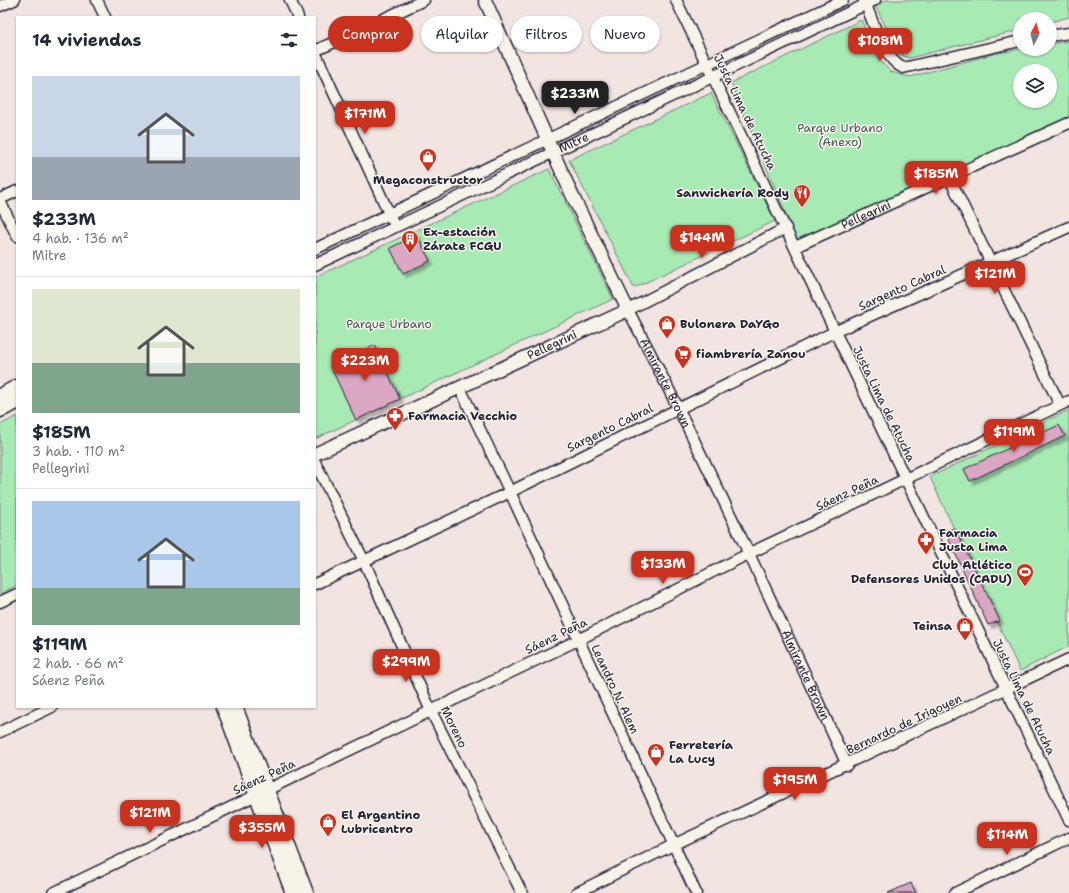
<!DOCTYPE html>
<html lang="es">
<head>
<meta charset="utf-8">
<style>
  :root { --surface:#fff; --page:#f6f6f7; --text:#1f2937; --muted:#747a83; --line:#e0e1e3; --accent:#c8321e }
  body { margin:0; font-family:"Shantell Sans",sans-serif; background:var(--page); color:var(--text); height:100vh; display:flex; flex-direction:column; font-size:15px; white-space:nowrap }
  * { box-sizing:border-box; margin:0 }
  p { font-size:13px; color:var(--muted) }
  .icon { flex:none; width:22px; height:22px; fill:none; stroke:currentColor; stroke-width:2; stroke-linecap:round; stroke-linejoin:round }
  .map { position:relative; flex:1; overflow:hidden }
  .sheet { position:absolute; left:16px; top:16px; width:300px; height:692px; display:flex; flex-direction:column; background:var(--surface); border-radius:0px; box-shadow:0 1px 3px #0004 }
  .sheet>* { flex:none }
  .top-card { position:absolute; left:328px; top:16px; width:380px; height:36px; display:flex; gap:8px }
  .needle { width:26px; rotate:7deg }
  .fabs { position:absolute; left:1013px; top:12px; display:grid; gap:8px }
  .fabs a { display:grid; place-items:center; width:44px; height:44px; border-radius:50%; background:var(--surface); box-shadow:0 1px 3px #0004; font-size:20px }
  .price { position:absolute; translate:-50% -34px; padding:0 9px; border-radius:8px; background:var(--accent); color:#fff; font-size:13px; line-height:26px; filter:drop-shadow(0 1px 2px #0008) }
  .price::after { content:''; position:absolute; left:50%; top:24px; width:12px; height:9px; margin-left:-6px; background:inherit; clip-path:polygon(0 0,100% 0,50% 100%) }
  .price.selected { background:#222; color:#fff }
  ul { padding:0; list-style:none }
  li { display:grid; align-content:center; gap:8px; height:212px; padding:0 16px }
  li+li { border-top:1px solid var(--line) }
  li span { display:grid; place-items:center; height:124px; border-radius:0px; color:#555 }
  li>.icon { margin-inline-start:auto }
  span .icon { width:72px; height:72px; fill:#fffc; stroke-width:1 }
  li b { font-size:17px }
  h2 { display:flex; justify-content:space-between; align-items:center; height:48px; padding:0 16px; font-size:17px }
  .chip { padding:0 14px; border-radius:18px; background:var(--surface); box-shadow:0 1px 3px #0004; font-size:14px; line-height:36px }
  .chip.selected { background:var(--accent); color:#fff }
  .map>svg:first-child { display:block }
  .green { fill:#a8eab4; stroke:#658678; fill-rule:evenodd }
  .building { fill:#dba8c4; stroke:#22223b; filter:url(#shadow) }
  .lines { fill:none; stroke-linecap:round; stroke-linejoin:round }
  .minor-casing { stroke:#22223b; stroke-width:13 }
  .tertiary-casing { stroke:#22223b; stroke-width:15 }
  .secondary-casing { stroke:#22223b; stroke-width:17 }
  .minor { stroke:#f7f3e8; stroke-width:10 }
  .tertiary { stroke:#f7f3e8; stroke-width:12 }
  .secondary { stroke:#f7f3e8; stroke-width:14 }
  .labels { text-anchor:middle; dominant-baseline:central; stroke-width:3; stroke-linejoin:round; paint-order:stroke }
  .street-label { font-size:12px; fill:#22223b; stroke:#f7f3e8 }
  .park-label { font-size:12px; fill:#445459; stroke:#f7f3e8 }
  .poi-label { font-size:12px; font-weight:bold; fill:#22223b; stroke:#f7f3e8; text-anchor:start }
</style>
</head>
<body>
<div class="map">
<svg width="1069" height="893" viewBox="0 0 1069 893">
  <defs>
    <filter id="shadow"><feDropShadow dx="3.5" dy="3.5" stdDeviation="1" flood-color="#0004"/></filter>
  </defs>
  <rect width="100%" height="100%" fill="#f1e4e1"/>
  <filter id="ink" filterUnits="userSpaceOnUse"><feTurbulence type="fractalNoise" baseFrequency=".025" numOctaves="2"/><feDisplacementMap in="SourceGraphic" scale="8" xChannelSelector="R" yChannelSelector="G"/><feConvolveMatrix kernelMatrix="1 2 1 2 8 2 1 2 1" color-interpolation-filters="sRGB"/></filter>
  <g filter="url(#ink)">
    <!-- green -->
    <path class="green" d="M887,0H1069V17L1050,22V19H1020V30L909,58L899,54L875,5Z
      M861,20L879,60L891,72L910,77L993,54L1021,49H1050V44L1069,41V118L947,172L799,245L731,83ZM1020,71H1050V101H1020Z
      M711,93L775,221L634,288L569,160Z
      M549,169L613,299L315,439V277Z
      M1069,410V646L1020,671L930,477Z
      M17,416V585L0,594V425Z"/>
    <!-- building -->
    <path class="building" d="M417,235L430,261L403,274L390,248Z
      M375,345L400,399L356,420L330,366Z
      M1059,425L1065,436L970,481L964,469Z
      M955,528L1000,621L988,625L945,531Z
      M911,883L916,893H888Z"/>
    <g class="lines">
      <defs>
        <g id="minor">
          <path d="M97,0L105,17"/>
          <path d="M290,0L298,17"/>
          <path d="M676,0L1069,820"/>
          <path d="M864,0C873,20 882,58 903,68L1020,41"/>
          <path d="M0,6L14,0"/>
          <path d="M1050,36L1069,33"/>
          <path d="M315,51L424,0"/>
          <path d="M315,52L392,220"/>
          <path d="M949,177L1060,405"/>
          <path d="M0,199L17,191"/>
          <path d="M0,201L17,236"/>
          <path id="s1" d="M786,228L628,310C706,459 777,612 847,765"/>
          <path id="s2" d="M795,247L1069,123"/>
          <path d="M315,249L843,0"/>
          <path id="s3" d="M315,265L875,0"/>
          <path d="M460,388L510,492L696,893"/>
          <path d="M315,462L364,561L431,711L522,893"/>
          <path d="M315,584L510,492L834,332L1069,227"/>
          <path d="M0,602L17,594"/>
          <path d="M0,732L52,707"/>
          <path d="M53,893L578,640L750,553L1069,401"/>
          <path d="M576,893L673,845L1069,659"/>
          <path d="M955,893L1069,838"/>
        </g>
        <g id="tertiary">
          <path id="s4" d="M315,454L628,310L573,197L485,0"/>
        </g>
        <path id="secondary" d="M0,396L17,387
          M0,410L17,402
          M224,707L293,893
          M235,707L306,893"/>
      </defs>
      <!-- minor casing -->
      <use href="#minor" class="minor-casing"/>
      <!-- tertiary casing -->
      <use href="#tertiary" class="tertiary-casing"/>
      <!-- secondary casing -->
      <use href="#secondary" class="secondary-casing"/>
      <!-- minor -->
      <use href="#minor" class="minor"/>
      <!-- tertiary -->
      <use href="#tertiary" class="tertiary"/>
      <!-- secondary -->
      <use href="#secondary" class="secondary"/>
    </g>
  </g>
  <!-- icons -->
  <defs>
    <symbol id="shop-pin" viewBox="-11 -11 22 30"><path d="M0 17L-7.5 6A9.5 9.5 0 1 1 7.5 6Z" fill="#c8321e" stroke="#f7f3e8"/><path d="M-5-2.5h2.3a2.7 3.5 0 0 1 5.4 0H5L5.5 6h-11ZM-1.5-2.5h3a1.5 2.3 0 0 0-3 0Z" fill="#fff"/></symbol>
    <symbol id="restaurant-pin" viewBox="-11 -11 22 30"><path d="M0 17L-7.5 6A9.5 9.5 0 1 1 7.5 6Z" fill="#c8321e" stroke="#f7f3e8"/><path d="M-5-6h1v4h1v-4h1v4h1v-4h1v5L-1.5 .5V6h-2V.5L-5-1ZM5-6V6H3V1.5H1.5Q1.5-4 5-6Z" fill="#fff"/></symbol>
    <symbol id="building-pin" viewBox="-11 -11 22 30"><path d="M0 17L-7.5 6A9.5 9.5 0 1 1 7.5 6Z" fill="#c8321e" stroke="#f7f3e8"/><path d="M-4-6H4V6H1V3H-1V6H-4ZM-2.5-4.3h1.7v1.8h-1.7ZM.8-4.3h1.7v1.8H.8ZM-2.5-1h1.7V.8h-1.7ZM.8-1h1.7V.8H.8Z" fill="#fff"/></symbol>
    <symbol id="supermarket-pin" viewBox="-11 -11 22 30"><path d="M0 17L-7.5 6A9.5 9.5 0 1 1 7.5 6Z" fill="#c8321e" stroke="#f7f3e8"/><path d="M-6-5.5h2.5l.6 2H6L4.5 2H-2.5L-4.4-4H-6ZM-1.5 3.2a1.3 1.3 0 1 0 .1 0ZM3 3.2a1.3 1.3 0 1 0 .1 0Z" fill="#fff"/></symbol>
    <symbol id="pharmacy-pin" viewBox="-11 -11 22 30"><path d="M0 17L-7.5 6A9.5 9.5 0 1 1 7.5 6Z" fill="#c8321e" stroke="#f7f3e8"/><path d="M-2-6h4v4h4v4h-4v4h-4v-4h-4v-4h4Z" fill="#fff"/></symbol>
    <symbol id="stadium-pin" viewBox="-11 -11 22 30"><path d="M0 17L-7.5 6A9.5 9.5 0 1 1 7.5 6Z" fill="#c8321e" stroke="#f7f3e8"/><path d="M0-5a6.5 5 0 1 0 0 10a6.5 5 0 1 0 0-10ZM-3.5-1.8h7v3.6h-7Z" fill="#fff"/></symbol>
  </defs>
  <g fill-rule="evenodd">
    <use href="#shop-pin" x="418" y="147" width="20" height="27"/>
    <use href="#restaurant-pin" x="792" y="183" width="20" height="27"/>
    <use href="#building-pin" x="400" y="229" width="20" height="27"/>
    <use href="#shop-pin" x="657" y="314" width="20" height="27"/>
    <use href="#supermarket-pin" x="673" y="344" width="20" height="27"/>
    <use href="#pharmacy-pin" x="385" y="406" width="20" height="27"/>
    <use href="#pharmacy-pin" x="916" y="530" width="20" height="27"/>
    <use href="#stadium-pin" x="1015" y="562" width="20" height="27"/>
    <use href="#shop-pin" x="955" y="616" width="20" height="27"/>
    <use href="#shop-pin" x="646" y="742" width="20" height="27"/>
    <use href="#shop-pin" x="318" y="812" width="20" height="27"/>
  </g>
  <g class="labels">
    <!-- street labels -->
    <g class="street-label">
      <text transform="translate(745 112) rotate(64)">Justa Lima de Atucha</text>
      <text stroke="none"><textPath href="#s3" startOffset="286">Mitre</textPath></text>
      <text stroke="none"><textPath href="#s2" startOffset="78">Pellegrini</textPath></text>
      <text transform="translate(902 288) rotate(-24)">Sargento Cabral</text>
      <text stroke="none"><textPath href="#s4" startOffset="261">Pellegrini</textPath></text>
      <text stroke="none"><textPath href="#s1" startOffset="260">Almirante Brown</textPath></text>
      <text transform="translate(884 404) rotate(64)">Justa Lima de Atucha</text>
      <text transform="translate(610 428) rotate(-26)">Sargento Cabral</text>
      <text transform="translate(847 493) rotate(-25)">Sáenz Peña</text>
      <text transform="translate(556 636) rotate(-26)">Sáenz Peña</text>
      <text stroke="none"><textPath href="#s1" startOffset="584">Almirante Brown</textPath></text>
      <text transform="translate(615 689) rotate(65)">Leandro N. Alem</text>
      <text transform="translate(1024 697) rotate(64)">Justa Lima de Atucha</text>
      <text transform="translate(904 724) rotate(-25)">Bernardo de Irigoyen</text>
      <text transform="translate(454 727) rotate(64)">Moreno</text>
      <text transform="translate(264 777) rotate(-25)">Sáenz Peña</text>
    </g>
    <!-- park labels -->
    <g class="park-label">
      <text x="840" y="128">Parque Urbano<tspan x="840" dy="14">(Anexo)</tspan></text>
      <text x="389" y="324">Parque Urbano</text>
    </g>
    <!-- poi labels -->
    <g class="poi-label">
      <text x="428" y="180" text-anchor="middle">Megaconstructor</text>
      <text x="789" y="193" text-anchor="end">Sanwichería Rody</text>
      <text x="423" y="232">Ex-estación<tspan x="423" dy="14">Zárate FCGU</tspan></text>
      <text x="680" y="324">Bulonera DaYGo</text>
      <text x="696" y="354">fiambrería Zanou</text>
      <text x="408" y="416">Farmacia Vecchio</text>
      <text x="939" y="533">Farmacia<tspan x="939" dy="14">Justa Lima</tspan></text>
      <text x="1012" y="565" text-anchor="end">Club Atlético<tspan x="1012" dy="14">Defensores Unidos (CADU)</tspan></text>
      <text x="952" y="626" text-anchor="end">Teinsa</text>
      <text x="669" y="745">Ferretería<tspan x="669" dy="14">La Lucy</tspan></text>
      <text x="341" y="815">El Argentino<tspan x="341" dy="14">Lubricentro</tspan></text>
    </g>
  </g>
</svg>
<div class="fabs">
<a><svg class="needle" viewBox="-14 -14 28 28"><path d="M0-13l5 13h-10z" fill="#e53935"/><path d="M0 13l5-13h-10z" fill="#747a83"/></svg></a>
<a><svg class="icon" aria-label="layers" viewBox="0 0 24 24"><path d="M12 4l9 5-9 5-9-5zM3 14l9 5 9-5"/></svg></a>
</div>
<b class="price" style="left:880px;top:62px">$108M</b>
<b class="price selected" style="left:575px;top:115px">$233M</b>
<b class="price" style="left:365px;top:135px">$171M</b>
<b class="price" style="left:936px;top:195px">$185M</b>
<b class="price" style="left:702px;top:259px">$144M</b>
<b class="price" style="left:995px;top:295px">$121M</b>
<b class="price" style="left:365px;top:382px">$223M</b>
<b class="price" style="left:1014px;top:453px">$119M</b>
<b class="price" style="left:663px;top:585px">$133M</b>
<b class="price" style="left:406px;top:683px">$299M</b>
<b class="price" style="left:795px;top:801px">$195M</b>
<b class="price" style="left:150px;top:834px">$121M</b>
<b class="price" style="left:262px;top:849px">$355M</b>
<b class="price" style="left:1007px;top:856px">$114M</b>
<div class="top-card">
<a class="chip selected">Comprar</a>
<a class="chip">Alquilar</a>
<a class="chip">Filtros</a>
<a class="chip">Nuevo</a>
</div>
<section class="sheet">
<h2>14 viviendas<svg class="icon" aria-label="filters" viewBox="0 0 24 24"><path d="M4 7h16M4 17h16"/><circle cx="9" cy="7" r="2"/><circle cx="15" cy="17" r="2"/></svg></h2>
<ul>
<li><span style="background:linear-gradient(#c9d6e8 65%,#9aa5b1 0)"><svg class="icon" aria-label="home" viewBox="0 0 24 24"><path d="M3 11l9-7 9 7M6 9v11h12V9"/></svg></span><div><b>$233M</b><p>4 hab. · 136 m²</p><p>Mitre</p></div></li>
<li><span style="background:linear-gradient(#dfe7d0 60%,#7fa58c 0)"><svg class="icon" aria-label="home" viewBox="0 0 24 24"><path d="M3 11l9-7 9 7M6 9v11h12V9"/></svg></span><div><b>$185M</b><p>3 hab. · 110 m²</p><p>Pellegrini</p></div></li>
<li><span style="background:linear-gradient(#a9c7e8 70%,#7fa58c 0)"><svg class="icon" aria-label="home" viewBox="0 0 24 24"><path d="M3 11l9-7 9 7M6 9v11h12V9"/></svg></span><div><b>$119M</b><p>2 hab. · 66 m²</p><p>Sáenz Peña</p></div></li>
</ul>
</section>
</div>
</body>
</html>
